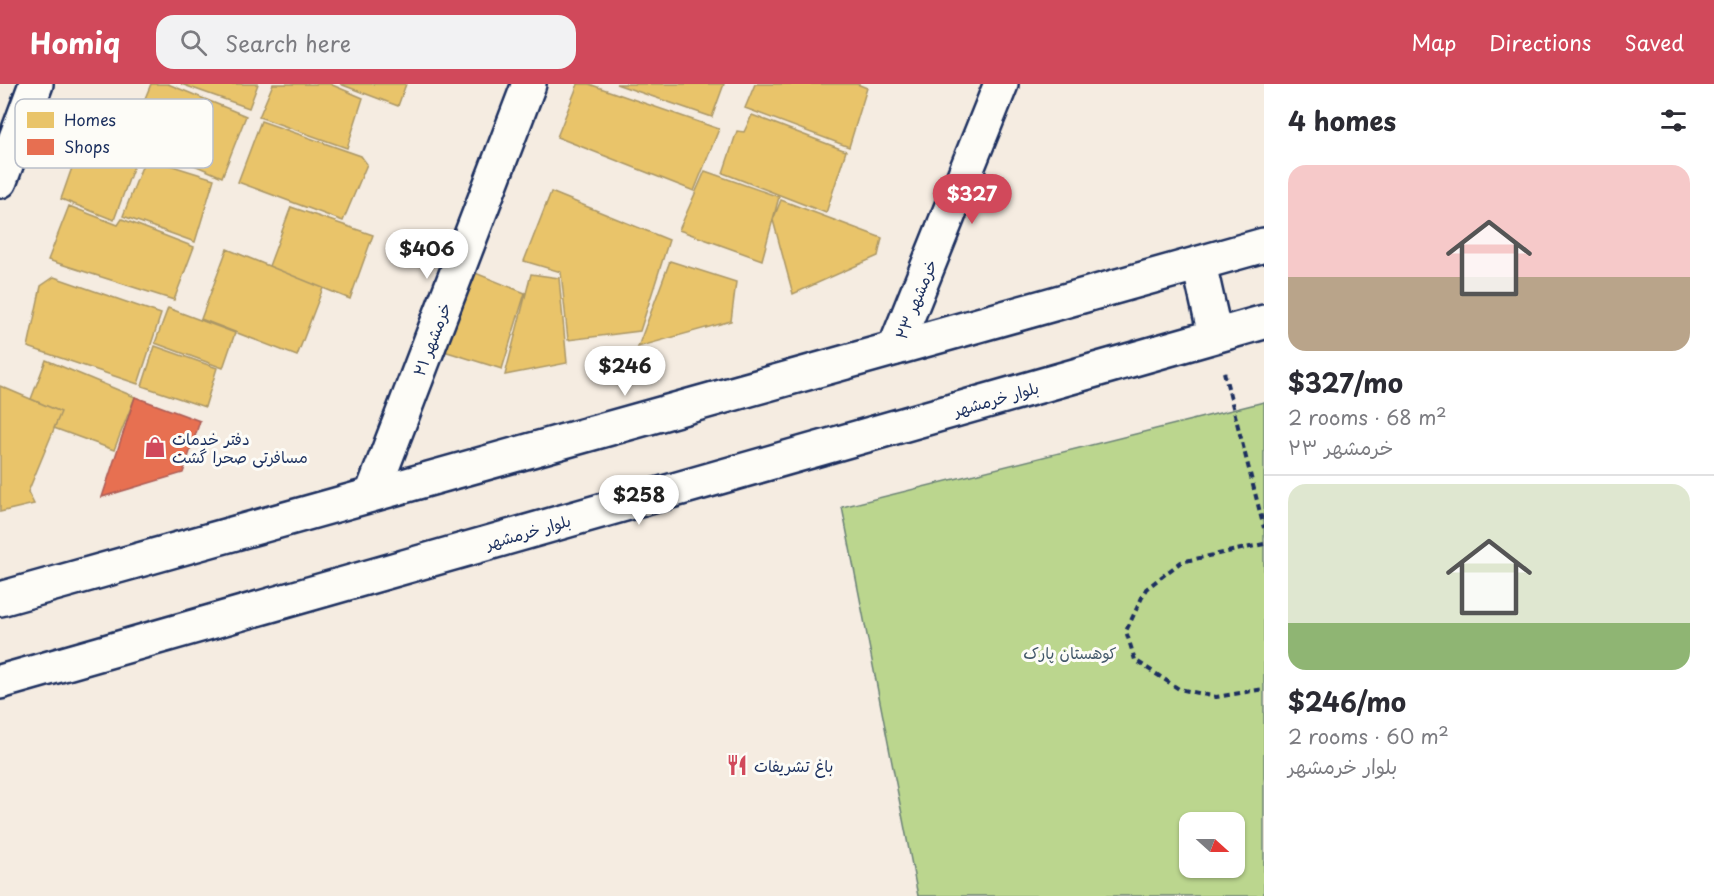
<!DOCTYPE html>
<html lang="en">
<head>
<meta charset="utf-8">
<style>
  :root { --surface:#fff; --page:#f2f2f3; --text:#2b2b33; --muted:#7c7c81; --line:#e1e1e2; --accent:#d1495b }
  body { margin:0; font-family:"Playpen Sans","Playpen Sans Arabic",sans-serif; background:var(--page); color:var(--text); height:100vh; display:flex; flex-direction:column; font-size:22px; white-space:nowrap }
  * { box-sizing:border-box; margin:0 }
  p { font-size:20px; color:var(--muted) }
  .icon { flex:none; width:33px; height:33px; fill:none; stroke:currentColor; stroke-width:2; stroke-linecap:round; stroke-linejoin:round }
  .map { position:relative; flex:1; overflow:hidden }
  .details { display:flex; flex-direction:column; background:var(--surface); width:450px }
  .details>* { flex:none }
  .needle { width:39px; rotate:111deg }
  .fabs { position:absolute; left:1179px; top:728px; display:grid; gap:12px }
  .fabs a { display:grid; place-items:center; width:66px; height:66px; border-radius:12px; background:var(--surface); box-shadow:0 2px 4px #0004; font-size:30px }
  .price { position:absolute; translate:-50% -51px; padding:0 14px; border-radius:21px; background:#fff; color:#222; font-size:20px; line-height:39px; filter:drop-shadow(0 2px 3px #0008) }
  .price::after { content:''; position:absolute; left:50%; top:36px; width:18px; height:14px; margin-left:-9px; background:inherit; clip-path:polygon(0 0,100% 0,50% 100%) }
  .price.current { background:var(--accent); color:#fff }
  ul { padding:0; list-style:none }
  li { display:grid; align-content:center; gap:12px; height:318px; padding:0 24px }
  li+li { border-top:2px solid var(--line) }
  li span { display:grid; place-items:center; height:186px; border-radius:18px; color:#555 }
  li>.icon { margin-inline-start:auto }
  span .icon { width:108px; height:108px; fill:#fffc; stroke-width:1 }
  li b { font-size:26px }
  h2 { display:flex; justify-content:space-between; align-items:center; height:72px; padding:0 24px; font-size:26px }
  header { display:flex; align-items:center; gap:36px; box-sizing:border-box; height:84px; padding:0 30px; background:var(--accent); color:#fff }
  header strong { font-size:28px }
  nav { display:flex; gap:33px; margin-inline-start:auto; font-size:21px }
  .search { width:420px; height:54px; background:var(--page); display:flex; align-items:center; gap:15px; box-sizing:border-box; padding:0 21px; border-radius:18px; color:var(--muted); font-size:22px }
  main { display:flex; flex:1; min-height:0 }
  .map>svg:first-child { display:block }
  .green { fill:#bbd68e; stroke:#6b8276; stroke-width:1.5; fill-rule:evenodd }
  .homes { fill:#e9c46a; stroke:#ab9766; stroke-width:1.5 }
  .shops { fill:#e76f51; stroke:#aa5c55; stroke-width:1.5 }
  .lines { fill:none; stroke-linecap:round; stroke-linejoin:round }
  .minor-casing { stroke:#1b2f5e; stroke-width:38 }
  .major-casing { stroke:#1b2f5e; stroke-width:38 }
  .path { stroke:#1b2f5e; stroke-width:4; stroke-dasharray:6 4.5; stroke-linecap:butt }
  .minor { stroke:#fdfcf7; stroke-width:33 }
  .major { stroke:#fdfcf7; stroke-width:33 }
  .labels { text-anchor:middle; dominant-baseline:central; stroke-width:6; stroke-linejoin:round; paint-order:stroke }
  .street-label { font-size:16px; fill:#1b2f5e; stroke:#fdfcf7 }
  .poi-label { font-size:16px; fill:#1b2f5e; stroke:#fdfcf7; text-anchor:start }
  .park-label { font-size:16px; fill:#43596a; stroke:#fdfcf7 }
  .key { fill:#fdfcf7; stroke:#b9bec9; stroke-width:1.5 }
  .key-label { font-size:16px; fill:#1b2f5e }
</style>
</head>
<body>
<header>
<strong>Homiq</strong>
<div class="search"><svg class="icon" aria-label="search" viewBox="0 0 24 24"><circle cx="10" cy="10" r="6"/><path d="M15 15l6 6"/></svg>Search here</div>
<nav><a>Map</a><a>Directions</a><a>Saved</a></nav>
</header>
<main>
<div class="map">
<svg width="1264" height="812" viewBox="0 0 1264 812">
  <rect width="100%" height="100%" fill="#f5ece1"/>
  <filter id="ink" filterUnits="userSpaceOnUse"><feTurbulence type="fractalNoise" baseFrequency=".0167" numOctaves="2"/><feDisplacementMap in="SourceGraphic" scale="12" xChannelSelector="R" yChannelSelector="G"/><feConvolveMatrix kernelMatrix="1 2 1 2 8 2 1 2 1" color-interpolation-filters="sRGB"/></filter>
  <g filter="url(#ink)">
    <!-- green -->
    <path class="green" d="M1264,318V812H918L842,423ZM1190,738H1234V783H1190Z"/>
    <!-- homes -->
    <path class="homes" d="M151,0H168L246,32L222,93L129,53Z
      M181,0H258L249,24Z
      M273,0H330L363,14L347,64L259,33Z
      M340,0H406L398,22Z
      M578,0H589L719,45L694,107L557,53Z
      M616,0H724L712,33Z
      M755,0H857L867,4L849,63L745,24Z
      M752,31L846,67L826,129L723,89L737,47L744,48Z
      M261,37L361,72L367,80L343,137L238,98Z
      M82,55L136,76L114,136L61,115Z
      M150,75L214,95L195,158L123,132L143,80Z
      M705,87L779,113L762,176L679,146Z
      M551,108L669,156L640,247L568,256L561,188L524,177Z
      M781,116L882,154L878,172L793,210L773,136Z
      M69,122L118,141L122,135L194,163L174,216L48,176Z
      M291,123L373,151L350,215L269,182Z
      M227,165L323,204L297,272L201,235Z
      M670,177L736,198L731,237L638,263Z
      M463,184L525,209L502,285L431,263Z
      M531,190L559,194L567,279L505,291Z
      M54,193L161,230L138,300L28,263L41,202Z
      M168,224L235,249L223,284L155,259Z
      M155,262L217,284L205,323L142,302Z
      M46,276L135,313L114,366L54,344L61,328L31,315Z
      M0,302L61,328L28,408L34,420L0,428Z"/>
    <!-- shops -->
    <path class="shops" d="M135,313L200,337L183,389L102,413Z"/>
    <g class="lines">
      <defs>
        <path id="minor" d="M0,97L36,0
          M895,264L1001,0
          M372,410L529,0"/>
        <path id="major" d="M1199,180L1215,251
          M0,515L1264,161
          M0,598L1264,238"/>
      </defs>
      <!-- minor casing -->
      <use href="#minor" class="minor-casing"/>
      <!-- major casing -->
      <use href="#major" class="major-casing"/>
      <!-- path -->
      <path class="path" d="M1224,288L1264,444
        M1264,460L1181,478L1146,505L1126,547L1135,576L1179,605L1216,613L1264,605"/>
      <!-- minor -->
      <use href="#minor" class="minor"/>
      <!-- major -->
      <use href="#major" class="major"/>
    </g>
  </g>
  <!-- icons -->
  <defs>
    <symbol id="shop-bare" viewBox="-9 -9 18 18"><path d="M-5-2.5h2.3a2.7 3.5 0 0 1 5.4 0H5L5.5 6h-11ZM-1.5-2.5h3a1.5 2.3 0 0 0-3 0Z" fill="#d1495b" stroke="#fdfcf7" stroke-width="2.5" paint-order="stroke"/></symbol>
    <symbol id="restaurant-bare" viewBox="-9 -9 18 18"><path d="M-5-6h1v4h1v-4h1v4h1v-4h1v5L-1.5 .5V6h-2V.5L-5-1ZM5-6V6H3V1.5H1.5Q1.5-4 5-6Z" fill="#d1495b" stroke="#fdfcf7" stroke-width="2.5" paint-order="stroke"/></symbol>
  </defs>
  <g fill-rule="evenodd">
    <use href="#shop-bare" x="140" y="348" width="30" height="30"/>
    <use href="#restaurant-bare" x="722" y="666" width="30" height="30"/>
  </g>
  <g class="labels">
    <!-- street labels -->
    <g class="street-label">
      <text transform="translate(915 215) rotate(-68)">خرمشهر ۲۳</text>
      <text transform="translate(431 255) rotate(-69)">خرمشهر ۲۱</text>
      <text transform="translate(996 314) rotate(-16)">بلوار خرمشهر</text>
      <text transform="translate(528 447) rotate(-16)">بلوار خرمشهر</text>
    </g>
    <!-- poi labels -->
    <g class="poi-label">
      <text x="172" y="354">دفتر خدمات<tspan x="172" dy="18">مسافرتی صحرا گشت</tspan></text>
      <text x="754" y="681">باغ تشریفات</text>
    </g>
    <!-- park labels -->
    <g class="park-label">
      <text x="1070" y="568">کوهستان پارک</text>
    </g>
  </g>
  <!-- legend -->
  <rect x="15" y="15" width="198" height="69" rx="9" class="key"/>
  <rect x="27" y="28" width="27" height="16" fill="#e9c46a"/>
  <rect x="27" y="55" width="27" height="16" fill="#e76f51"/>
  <g class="key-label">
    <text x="64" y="42">Homes</text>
    <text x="64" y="69">Shops</text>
  </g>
</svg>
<div class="fabs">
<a><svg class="needle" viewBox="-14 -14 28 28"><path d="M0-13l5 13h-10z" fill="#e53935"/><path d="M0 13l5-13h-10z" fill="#7c7c81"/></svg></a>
</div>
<b class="price current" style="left:972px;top:141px">$327</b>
<b class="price" style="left:427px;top:196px">$406</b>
<b class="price" style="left:625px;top:313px">$246</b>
<b class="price" style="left:639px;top:442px">$258</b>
</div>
<section class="details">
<h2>4 homes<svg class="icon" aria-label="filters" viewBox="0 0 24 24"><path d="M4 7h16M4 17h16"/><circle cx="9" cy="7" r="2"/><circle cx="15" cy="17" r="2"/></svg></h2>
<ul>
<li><span style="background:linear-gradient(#f6c9c9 60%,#b9a48a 0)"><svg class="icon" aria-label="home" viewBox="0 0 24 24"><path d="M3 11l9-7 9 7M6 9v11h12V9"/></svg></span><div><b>$327/mo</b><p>2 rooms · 68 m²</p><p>خرمشهر ۲۳</p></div></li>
<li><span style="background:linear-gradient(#dfe7d0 75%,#8fb573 0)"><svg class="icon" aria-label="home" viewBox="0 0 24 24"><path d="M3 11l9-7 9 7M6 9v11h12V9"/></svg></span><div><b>$246/mo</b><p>2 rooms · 60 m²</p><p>بلوار خرمشهر</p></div></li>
</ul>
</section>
</main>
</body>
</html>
